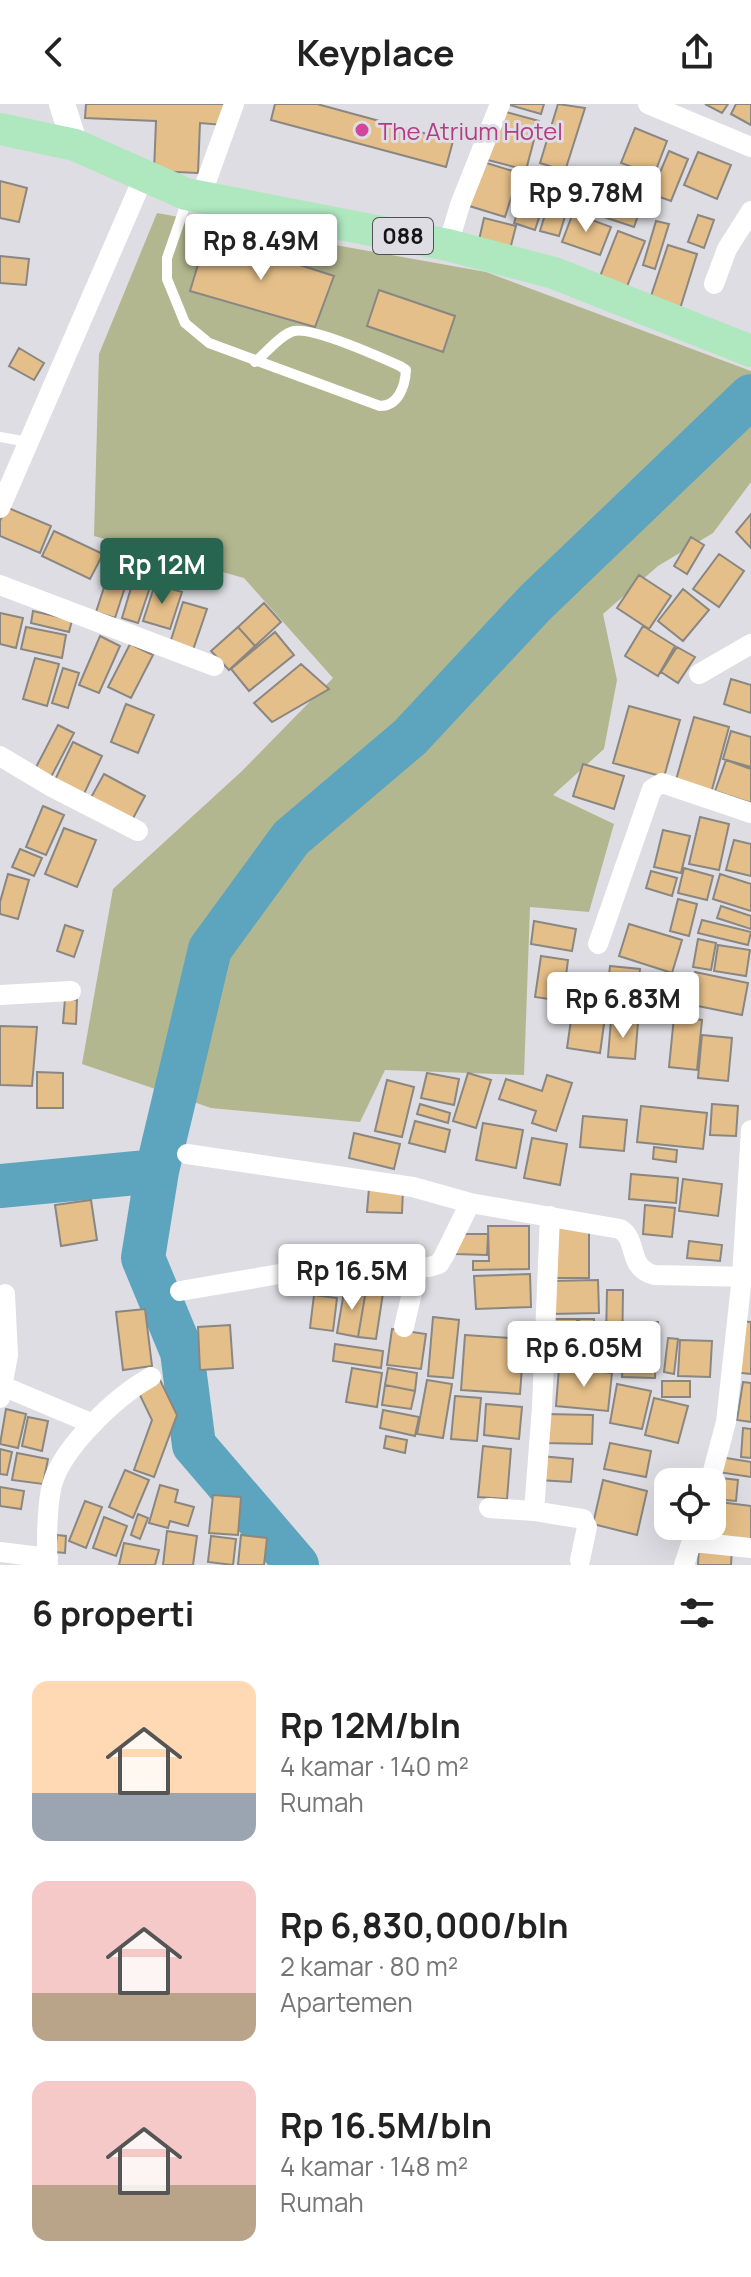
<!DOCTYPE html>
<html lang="id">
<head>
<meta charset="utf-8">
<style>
  :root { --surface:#fff; --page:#f6f6f6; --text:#222; --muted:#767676; --accent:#286551 }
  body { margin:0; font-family:Manrope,sans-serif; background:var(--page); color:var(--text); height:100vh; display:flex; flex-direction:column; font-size:30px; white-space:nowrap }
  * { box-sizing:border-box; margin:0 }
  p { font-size:26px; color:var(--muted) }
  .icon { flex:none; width:44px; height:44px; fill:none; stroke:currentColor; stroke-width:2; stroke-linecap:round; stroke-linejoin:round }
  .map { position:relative; height:1461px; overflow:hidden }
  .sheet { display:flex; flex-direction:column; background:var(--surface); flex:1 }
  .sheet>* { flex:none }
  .buttons { position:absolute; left:654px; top:1364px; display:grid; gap:16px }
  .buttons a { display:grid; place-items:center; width:72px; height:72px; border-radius:16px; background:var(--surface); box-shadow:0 8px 32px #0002; font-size:40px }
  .price { position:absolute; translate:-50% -68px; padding:0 18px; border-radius:8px; background:#fff; color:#222; font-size:26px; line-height:52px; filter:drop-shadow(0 2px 4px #0008) }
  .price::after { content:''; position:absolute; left:50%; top:48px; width:24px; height:18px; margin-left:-12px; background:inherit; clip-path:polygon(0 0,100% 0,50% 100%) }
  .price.selected { background:var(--accent); color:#fff }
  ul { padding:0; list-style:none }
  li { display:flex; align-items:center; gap:24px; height:200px; padding:0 32px }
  li span { display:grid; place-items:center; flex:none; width:224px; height:160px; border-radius:16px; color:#555 }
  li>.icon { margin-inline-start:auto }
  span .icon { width:96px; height:96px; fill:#fffc; stroke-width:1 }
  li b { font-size:34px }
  h2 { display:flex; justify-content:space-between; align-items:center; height:96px; padding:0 32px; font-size:34px }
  header { display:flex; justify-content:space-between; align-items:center; height:104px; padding:0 32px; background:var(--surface); font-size:36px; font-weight:700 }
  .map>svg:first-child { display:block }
  .green { fill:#b3b78f }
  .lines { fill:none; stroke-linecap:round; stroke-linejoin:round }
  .river { stroke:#5da5bf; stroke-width:44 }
  .building { fill:#e5bf89; stroke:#8a8782; stroke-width:2 }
  .service { stroke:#fff; stroke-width:10 }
  .minor { stroke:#fff; stroke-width:20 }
  .tertiary { stroke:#fff; stroke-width:26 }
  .primary { stroke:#afe7be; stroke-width:32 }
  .hotel-dot { fill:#d1479c; stroke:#dddde3; stroke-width:3 }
  .labels { text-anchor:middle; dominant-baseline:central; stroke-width:6; stroke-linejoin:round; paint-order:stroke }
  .shield { fill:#dddde3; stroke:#515154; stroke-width:2 }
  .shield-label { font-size:22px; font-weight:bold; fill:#151517 }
  .hotel-label { font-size:24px; fill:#b23c85; stroke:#dddde3; text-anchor:start }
</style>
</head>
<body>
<header><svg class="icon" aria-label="back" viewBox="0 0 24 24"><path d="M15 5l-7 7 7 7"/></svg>Keyplace<svg class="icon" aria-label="share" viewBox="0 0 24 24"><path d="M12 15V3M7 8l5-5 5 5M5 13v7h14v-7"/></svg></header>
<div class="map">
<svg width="751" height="1461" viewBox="0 0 751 1461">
  <rect width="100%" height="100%" fill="#dddde3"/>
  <!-- green -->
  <path class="green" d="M157,109L486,168L751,267V378L713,429L658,462L603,510L617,576L604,645L553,691L614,720L589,808L530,803L524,971L385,966L360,1018L211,1004L82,960L113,785L242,667L333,574L244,474L94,432L99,250Z"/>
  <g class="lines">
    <!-- river -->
    <path class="river" d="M157,1067L143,1154L182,1248L194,1341L297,1461
      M0,1082L157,1067L210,845L291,734L410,633L535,499L751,292"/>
  </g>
  <!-- building -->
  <path class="building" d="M86,0H228L224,21L200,19L198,69L154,67L156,17L85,14Z
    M275,0H317L453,37L446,63L271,16Z
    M506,0H544L541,10Z
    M558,0L585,4L565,67L540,59Z
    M705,0H728L722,9Z
    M736,0H751V21L731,10Z
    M506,8L539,17L526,66L484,55Z
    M635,24L667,37L654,71L621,59Z
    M669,47L688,55L671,97L651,90Z
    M698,48L731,61L717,95L684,81Z
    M480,57L519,69L505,113L466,101Z
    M532,64L553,71L535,126L514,119Z
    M589,69L646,89L634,123L577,104Z
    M557,71L576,76L559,132L540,127Z
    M0,77L27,84L19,118L0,114Z
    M573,109L611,123L600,151L562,138Z
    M698,111L714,116L704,144L688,138Z
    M484,114L516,122L508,153L477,145Z
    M656,117L669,120L655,165L643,161Z
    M618,127L645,137L624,190L597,180Z
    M207,131L334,172L315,223L190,187Z
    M668,141L697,150L679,208L649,198Z
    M0,152L29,155L26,181L0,179Z
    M379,186L455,212L443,248L367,222Z
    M19,244L44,259L34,276L9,262Z
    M6,403L51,422L40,449L0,432V417Z
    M751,410V444L736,428Z
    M54,427L103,450L90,475L42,452Z
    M691,433L704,441L687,470L674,462Z
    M719,450L744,467L719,503L693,485Z
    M109,468L128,474L115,514L96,508Z
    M639,471L671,492L649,525L617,504Z
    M134,474L151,480L138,519L122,514Z
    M155,480L182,488L170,525L143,517Z
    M683,485L709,506L683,537L658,517Z
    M183,498L207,505L193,546L170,539Z
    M264,499L281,518L255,542L238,523Z
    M33,507L72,516L69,528L31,519Z
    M0,509L23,514L16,544L0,540Z
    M643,522L675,542L658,572L625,552Z
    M26,523L66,531L62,554L21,545Z
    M238,523L255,542L229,566L211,547Z
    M275,528L294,551L249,587L231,565Z
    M100,532L120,542L99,589L79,581Z
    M130,540L153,551L131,594L108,583Z
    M677,543L695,553L678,579L661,568Z
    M35,554L59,560L47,602L23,595Z
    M301,560L329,585L272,618L254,599Z
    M63,564L79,569L68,604L52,599Z
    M731,575L751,581V609L724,600Z
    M126,600L154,611L138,649L111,638Z
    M629,602L680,616L664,673L613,659Z
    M694,613L729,623L710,693L674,683Z
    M58,621L74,629L50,675L34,667Z
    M731,627L751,633V663L723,655Z
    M73,638L102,652L83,692L54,678Z
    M726,656L751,665V699L715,687Z
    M583,660L624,672L614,705L573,692Z
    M104,670L145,692L130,720L89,697Z
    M43,702L64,711L46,751L26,743Z
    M700,713L729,720L719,766L689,760Z
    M64,724L96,736L77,783L45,770Z
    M663,726L690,732L681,769L654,763Z
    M734,736L751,740V772L726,766Z
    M20,745L42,754L34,772L12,763Z
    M684,764L713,772L707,796L678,789Z
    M651,767L677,774L672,792L646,784Z
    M8,770L29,776L18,815L0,810V798Z
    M720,770L751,780V807L713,795Z
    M678,795L697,800L689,832L670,827Z
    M721,802L751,812V825L717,814Z
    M702,816L751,828L748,841L698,829Z
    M534,817L576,825L572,847L531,840Z
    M629,820L682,836L672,869L619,852Z
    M65,821L83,827L74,853L57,847Z
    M698,835L716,839L711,866L693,863Z
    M718,841L750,846L746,872L714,867Z
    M541,852L568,856L565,879L592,883L590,901L535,893Z
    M610,862L640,865L636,906L606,902Z
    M695,868L748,879L742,911L688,900Z
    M646,872L669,874L666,907L643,904Z
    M675,885L688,887L684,909L671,906Z
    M65,895L77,896L76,920L63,919Z
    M572,909L605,913L600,949L567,944Z
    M674,913L702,916L697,966L669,963Z
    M611,916L638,919L635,955L608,953Z
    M0,922L37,923L32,982L0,981Z
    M702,931L732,934L728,977L698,974Z
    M37,968L63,969V1004H37Z
    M427,969L459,975L454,1001L421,994Z
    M468,969L491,976L476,1024L453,1017Z
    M547,971L572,979L556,1027L532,1019L536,1007L499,995L506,975L542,987Z
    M387,976L414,983L402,1033L375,1027Z
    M420,1000L450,1009L448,1019L417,1010Z
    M712,1000L738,1002L736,1032L710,1031Z
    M641,1002L707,1009L703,1045L637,1038Z
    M583,1012L627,1016L624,1047L580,1043Z
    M415,1017L450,1026L445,1048L409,1039Z
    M483,1019L523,1026L516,1064L476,1056Z
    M354,1029L400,1040L394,1065L349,1054Z
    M532,1034L567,1040L560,1081L524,1074Z
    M654,1043L677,1046L676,1058L653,1055Z
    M631,1070L678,1074L676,1099L629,1095Z
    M683,1075L722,1080L718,1112L679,1107Z
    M369,1084L403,1085L402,1109L367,1108Z
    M91,1096L97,1136L61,1142L55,1101Z
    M645,1101L675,1104L672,1133L643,1130Z
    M488,1122H529V1165L473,1166V1157H489Z
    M551,1123L589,1124V1174H550Z
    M455,1130H488L487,1151L455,1150Z
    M689,1137L722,1141L720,1157L687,1154Z
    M530,1170L531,1203L476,1205L474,1172Z
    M598,1176L599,1209L550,1210V1177Z
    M345,1182L366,1186L358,1233L337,1229Z
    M366,1186L383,1189L376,1235L358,1233Z
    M607,1186H623L622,1256L578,1255L579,1215H594L593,1234H606Z
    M314,1191L337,1194L333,1227L310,1224Z
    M145,1205L152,1262L123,1266L116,1208Z
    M433,1213L459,1216L453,1274L428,1272Z
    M546,1215H577V1229L547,1230Z
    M738,1217L751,1218V1270L733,1268Z
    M626,1218H658V1236H626Z
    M230,1221L233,1264L200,1266L198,1223Z
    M392,1225L426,1230L421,1265L387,1261Z
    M465,1231L524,1235L520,1290L461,1286Z
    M668,1234L678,1235L674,1270L664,1268Z
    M680,1236L712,1237L710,1273L678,1272Z
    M624,1239L656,1240L655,1274L622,1273Z
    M335,1240L383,1247L381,1264L333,1257Z
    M352,1264L382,1269L377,1303L346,1298Z
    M388,1264L417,1269L415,1287L385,1281Z
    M559,1264L612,1269L608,1307L556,1302Z
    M159,1274L177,1311L154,1373L134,1366L152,1316L137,1285Z
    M427,1276L452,1280L443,1334L417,1330Z
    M662,1277H690V1293H662Z
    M743,1278L751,1279V1318L737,1316Z
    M617,1280L651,1287L642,1325L610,1319Z
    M385,1281L415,1287L411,1305L382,1301Z
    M455,1292L481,1294L477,1337L451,1335Z
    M654,1294L688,1302L678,1339L645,1331Z
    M486,1300L522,1303L519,1335L484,1331Z
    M6,1305L26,1310L18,1344L0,1340Z
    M383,1306L419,1313L415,1332L380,1324Z
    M545,1310L593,1311L592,1340L544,1339Z
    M28,1313L48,1317L42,1347L22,1342Z
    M743,1324L751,1325V1354L741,1353Z
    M386,1332L407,1336L405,1349L384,1344Z
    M610,1339L651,1347L646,1373L604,1365Z
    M483,1342L511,1345L507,1395L478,1393Z
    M0,1345L12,1348L7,1371L0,1370Z
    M17,1349L48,1355L43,1380L12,1376Z
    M540,1352L573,1355L571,1378L538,1376Z
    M720,1353L751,1358V1373L718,1368Z
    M125,1366L149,1376L133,1414L109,1403Z
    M712,1373L738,1376L736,1397L712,1395Z
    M603,1376L647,1387L637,1431L593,1420Z
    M160,1381L178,1386L175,1398L194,1403L188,1422L170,1417L168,1424L149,1419Z
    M0,1383L24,1387L21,1405L0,1402Z
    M213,1391L241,1393L238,1431L209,1429Z
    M85,1397L102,1403L86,1444L69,1437Z
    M712,1397L751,1402V1440L701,1436L703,1422H712Z
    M138,1410L148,1414L140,1435L131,1431Z
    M104,1413L127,1422L116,1452L93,1444Z
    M167,1427L197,1432L193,1461H163Z
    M57,1431L66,1432L65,1449L55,1448Z
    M241,1431L267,1434L264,1461H238Z
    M211,1432L236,1435L233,1461L208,1458Z
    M124,1439L159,1446L155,1461H119Z
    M699,1441L732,1443L731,1461H698Z"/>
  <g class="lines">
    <!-- service -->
    <path class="service" d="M185,94L183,108L167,154V175L185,219L209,239L380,302C398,302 405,283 406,266L400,262C380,253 313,223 294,227C281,230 266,249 255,258
      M0,333L28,338"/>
    <!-- minor -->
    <path class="minor" d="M648,0L751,43
      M201,92L234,0
      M448,141L460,101L500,0
      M714,180L727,145L751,107
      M0,404L144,72
      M0,481L214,562
      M699,570L751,540
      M0,652L50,682L138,727
      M598,840L652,685L662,679L751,709
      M0,891L71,887
      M187,1050L413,1083L470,1099L620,1125C639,1136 626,1163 654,1171L751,1173
      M180,1187L315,1164L429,1163L439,1160L444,1152L470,1099
      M404,1223L418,1163
      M0,1281L93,1320
      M0,1294L8,1251L5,1190
      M710,1378L726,1318L742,1172L751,1026
      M489,1404L534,1407L583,1415L587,1423L580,1456
      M534,1407L542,1303L550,1112
      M693,1438L751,1444
      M0,1448L48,1454
      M48,1461C46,1440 47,1401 52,1381C62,1343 118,1291 151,1273
      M684,1461L697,1422"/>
    <!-- tertiary -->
    <path class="tertiary" d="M62,0L75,41"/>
    <!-- primary -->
    <path class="primary" d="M0,25L75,41L186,90L448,141L554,169L751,247"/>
  </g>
  <!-- markers -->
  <circle class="hotel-dot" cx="362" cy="26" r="8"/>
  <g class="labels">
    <!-- shield labels -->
    <rect class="shield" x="373" y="114" width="60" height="36" rx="6"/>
    <g class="shield-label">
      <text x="403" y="132">088</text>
    </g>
    <!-- hotel labels -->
    <g class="hotel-label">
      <text x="378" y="26">The Atrium Hotel</text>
    </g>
  </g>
</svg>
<div class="buttons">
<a><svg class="icon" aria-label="locate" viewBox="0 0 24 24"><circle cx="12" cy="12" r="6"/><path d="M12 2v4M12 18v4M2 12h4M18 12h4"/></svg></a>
</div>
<b class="price" style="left:586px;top:130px">Rp 9.78M</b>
<b class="price" style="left:261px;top:178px">Rp 8.49M</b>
<b class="price selected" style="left:162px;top:502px">Rp 12M</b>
<b class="price" style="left:623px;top:936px">Rp 6.83M</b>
<b class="price" style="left:352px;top:1208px">Rp 16.5M</b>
<b class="price" style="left:584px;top:1285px">Rp 6.05M</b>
</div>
<section class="sheet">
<h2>6 properti<svg class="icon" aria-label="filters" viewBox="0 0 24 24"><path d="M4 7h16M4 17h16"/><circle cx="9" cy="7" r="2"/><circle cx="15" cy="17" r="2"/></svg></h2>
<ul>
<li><span style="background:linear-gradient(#ffd9b3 70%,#9aa5b1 0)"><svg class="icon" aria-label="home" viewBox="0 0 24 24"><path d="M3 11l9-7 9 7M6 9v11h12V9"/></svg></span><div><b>Rp 12M/bln</b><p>4 kamar · 140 m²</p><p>Rumah</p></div></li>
<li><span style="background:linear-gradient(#f6c9c9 70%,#b9a48a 0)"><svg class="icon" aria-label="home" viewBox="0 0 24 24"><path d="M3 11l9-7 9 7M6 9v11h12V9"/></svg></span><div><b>Rp 6,830,000/bln</b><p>2 kamar · 80 m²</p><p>Apartemen</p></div></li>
<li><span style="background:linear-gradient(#f6c9c9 65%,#b9a48a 0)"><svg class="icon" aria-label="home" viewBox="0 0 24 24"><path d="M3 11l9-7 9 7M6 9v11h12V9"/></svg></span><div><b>Rp 16.5M/bln</b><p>4 kamar · 148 m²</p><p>Rumah</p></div></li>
</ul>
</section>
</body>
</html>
